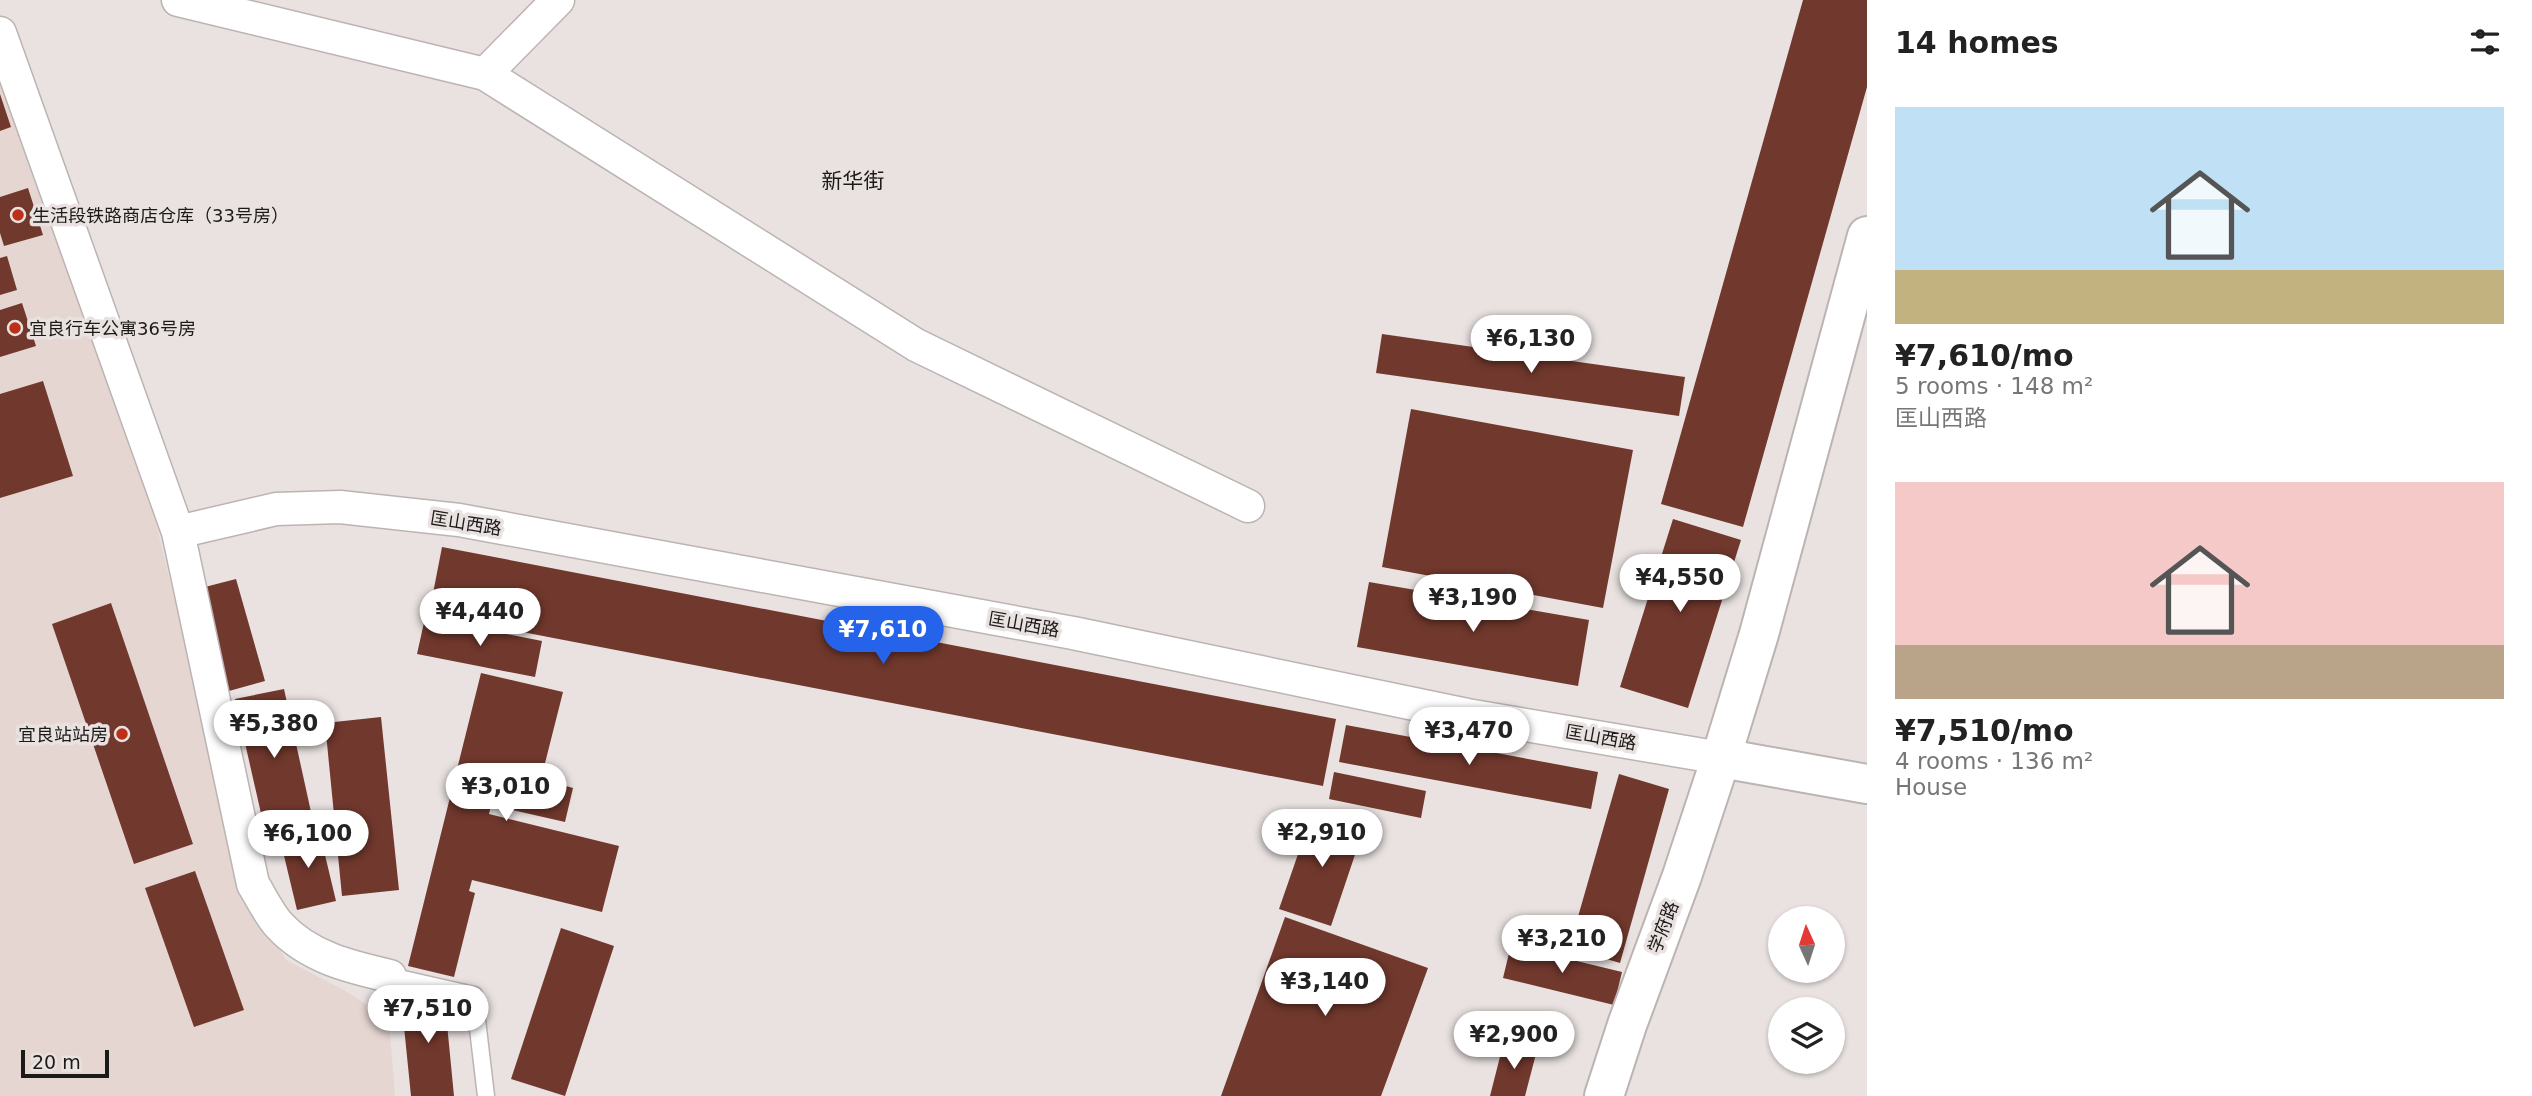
<!DOCTYPE html>
<html lang="en">
<head>
<meta charset="utf-8">
<style>
  :root { --surface:#fff; --page:#f2f2f2; --text:#222; --muted:#767676; --accent:#2563eb }
  body { margin:0; font-family:"DejaVu Sans","Noto Sans SC",sans-serif; background:var(--page); color:var(--text); height:100vh; display:flex; flex-direction:column; font-size:26px; white-space:nowrap }
  * { box-sizing:border-box; margin:0 }
  p { font-size:23px; color:var(--muted) }
  .icon { flex:none; width:38px; height:38px; fill:none; stroke:currentColor; stroke-width:2; stroke-linecap:round; stroke-linejoin:round }
  .map { position:relative; flex:1; overflow:hidden }
  .details { display:flex; flex-direction:column; background:var(--surface); width:665px }
  .details>* { flex:none }
  .needle { width:46px; rotate:357deg }
  .controls { position:absolute; left:1768px; top:906px; display:grid; gap:14px }
  .controls a { display:grid; place-items:center; width:77px; height:77px; border-radius:50%; background:var(--surface); box-shadow:0 2px 5px #0004; font-size:35px }
  .scale { position:absolute; left:21px; bottom:18px; width:88px; box-sizing:border-box; padding-left:7px; border:4px solid #1c1a19; border-top:0; font-size:19px; line-height:24px; white-space:nowrap; color:#1c1a19; -webkit-text-stroke:5px #e9e2e1; paint-order:stroke }
  .price { position:absolute; translate:-50% -60px; padding:0 16px; border-radius:24px; background:#fff; color:#222; font-size:23px; line-height:46px; filter:drop-shadow(0 2px 4px #0008) }
  .price::after { content:''; position:absolute; left:50%; top:42px; width:21px; height:16px; margin-left:-10px; background:inherit; clip-path:polygon(0 0,100% 0,50% 100%) }
  .price.selected { background:var(--accent); color:#fff }
  ul { padding:0; list-style:none }
  li { display:grid; align-content:center; gap:14px; height:371px; padding:0 28px }
  li span { display:grid; place-items:center; height:217px; border-radius:0px; color:#555 }
  li>.icon { margin-inline-start:auto }
  span .icon { width:126px; height:126px; fill:#fffc; stroke-width:1 }
  li b { font-size:30px }
  h2 { display:flex; justify-content:space-between; align-items:center; height:84px; padding:0 28px; font-size:30px }
  main { display:flex; flex:1; min-height:0 }
  .map>svg:first-child { display:block }
  .built { fill:#e5d6d2 }
  .building { fill:#71382d }
  .lines { fill:none; stroke-linecap:round; stroke-linejoin:round }
  .service-casing { stroke:#bbb4b2; stroke-width:19 }
  .minor-casing { stroke:#bbb4b2; stroke-width:35 }
  .tertiary-casing { stroke:#bbb4b2; stroke-width:42 }
  .secondary-casing { stroke:#bbb4b2; stroke-width:42 }
  .service { stroke:#fff; stroke-width:16 }
  .minor { stroke:#fff; stroke-width:32 }
  .tertiary { stroke:#fff; stroke-width:38 }
  .secondary { stroke:#fff; stroke-width:38 }
  .poi-dot { fill:#bc3019; stroke:#e9e2e1; stroke-width:2.5 }
  .labels { text-anchor:middle; dominant-baseline:central; stroke-width:7; stroke-linejoin:round; paint-order:stroke }
  .poi-label { font-size:18px; fill:#1c1a19; stroke:#e9e2e1; text-anchor:start }
  .street-label { font-size:18px; fill:#1c1a19; stroke:#e9e2e1 }
  .quarter-label { font-size:21px; fill:#1c1a19; stroke:#e9e2e1 }
</style>
</head>
<body>
<main>
<div class="map">
<svg width="1867" height="1096" viewBox="0 0 1867 1096">
  <rect width="100%" height="100%" fill="#e9e2e1"/>
  <!-- built -->
  <path class="built" d="M0,69L156,523L243,887L286,960L349,993L389,1020L395,1096H0Z"/>
  <!-- building -->
  <path class="building" d="M1803,0H1867V87L1743,527L1661,504Z
    M0,94L11,127L0,131Z
    M28,188L43,235L4,246L0,233V197Z
    M7,256L17,290L0,295V258Z
    M22,303L36,346L0,357V310Z
    M1382,334L1685,377L1679,416L1376,373Z
    M43,381L73,476L0,498V394Z
    M1411,409L1633,450L1603,608L1382,567Z
    M1673,519L1741,540L1688,708L1620,687Z
    M442,547L1336,719L1323,786L429,614Z
    M236,579L265,681L229,691L201,588Z
    M1369,582L1589,620L1578,686L1357,647Z
    M111,603L193,844L134,864L52,624Z
    M425,618L542,641L535,677L417,654Z
    M481,673L563,692L541,779L573,788L565,822L491,805L489,814L619,846L602,912L472,880L469,891L475,893L454,977L408,966Z
    M284,689L313,821L265,831L235,699Z
    M381,717L399,890L342,896L325,723Z
    M1346,725L1598,772L1591,809L1339,762Z
    M1334,772L1426,791L1421,818L1329,799Z
    M1619,774L1669,789L1620,963L1569,948Z
    M1313,811L1364,828L1331,926L1279,909Z
    M319,830L336,901L297,910L280,839Z
    M195,871L244,1010L194,1027L145,888Z
    M1285,917L1428,968L1381,1096H1221Z
    M561,928L614,946L565,1096L511,1079Z
    M1511,945L1622,972L1614,1005L1503,978Z
    M444,993L454,1096H411L401,997Z
    M1504,1041L1537,1050L1525,1096H1490Z"/>
  <g class="lines">
    <defs>
      <path id="service" d="M390,976L474,995L486,1096"/>
      <path id="minor" d="M178,0L485,74L916,345L1248,506
        M0,33L178,532L253,884C261,897 269,914 279,925C308,957 350,967 390,976
        M485,74L558,0
        M178,532L276,509L340,507L459,520L1073,633L1467,715L1721,758"/>
      <path id="tertiary" d="M1721,758L1867,784"/>
      <path id="secondary" d="M1604,1096L1627,1025L1682,876L1721,758L1759,634L1867,236"/>
    </defs>
    <!-- service casing -->
    <use href="#service" class="service-casing"/>
    <!-- minor casing -->
    <use href="#minor" class="minor-casing"/>
    <!-- tertiary casing -->
    <use href="#tertiary" class="tertiary-casing"/>
    <!-- secondary casing -->
    <use href="#secondary" class="secondary-casing"/>
    <!-- service -->
    <use href="#service" class="service"/>
    <!-- minor -->
    <use href="#minor" class="minor"/>
    <!-- tertiary -->
    <use href="#tertiary" class="tertiary"/>
    <!-- secondary -->
    <use href="#secondary" class="secondary"/>
  </g>
  <!-- markers -->
  <g class="poi-dot">
    <circle cx="18" cy="215" r="7"/>
    <circle cx="15" cy="328" r="7"/>
    <circle cx="122" cy="734" r="7"/>
  </g>
  <g class="labels">
    <!-- poi labels -->
    <g class="poi-label">
      <text x="32" y="215">生活段铁路商店仓库（33号房）</text>
      <text x="29" y="328">宜良行车公寓36号房</text>
      <text x="108" y="734" text-anchor="end">宜良站站房</text>
    </g>
    <!-- street labels -->
    <g class="street-label">
      <text transform="translate(466 523) rotate(9)">匡山西路</text>
      <text transform="translate(1024 624) rotate(10)">匡山西路</text>
      <text transform="translate(1601 737) rotate(10)">匡山西路</text>
      <text transform="translate(1663 927) rotate(-69)">学府路</text>
    </g>
    <!-- quarter labels -->
    <g class="quarter-label">
      <text x="853" y="181">新华街</text>
    </g>
  </g>
</svg>
<div class="controls">
<a><svg class="needle" viewBox="-14 -14 28 28"><path d="M0-13l5 13h-10z" fill="#e53935"/><path d="M0 13l5-13h-10z" fill="#767676"/></svg></a>
<a><svg class="icon" aria-label="layers" viewBox="0 0 24 24"><path d="M12 4l9 5-9 5-9-5zM3 14l9 5 9-5"/></svg></a>
</div>
<div class="scale">20 m</div>
<b class="price" style="left:1531px;top:375px">¥6,130</b>
<b class="price" style="left:1680px;top:614px">¥4,550</b>
<b class="price" style="left:1473px;top:634px">¥3,190</b>
<b class="price" style="left:480px;top:648px">¥4,440</b>
<b class="price selected" style="left:883px;top:666px">¥7,610</b>
<b class="price" style="left:274px;top:760px">¥5,380</b>
<b class="price" style="left:1469px;top:767px">¥3,470</b>
<b class="price" style="left:506px;top:823px">¥3,010</b>
<b class="price" style="left:1322px;top:869px">¥2,910</b>
<b class="price" style="left:308px;top:870px">¥6,100</b>
<b class="price" style="left:1562px;top:975px">¥3,210</b>
<b class="price" style="left:1325px;top:1018px">¥3,140</b>
<b class="price" style="left:428px;top:1045px">¥7,510</b>
<b class="price" style="left:1514px;top:1071px">¥2,900</b>
</div>
<section class="details">
<h2>14 homes<svg class="icon" aria-label="filters" viewBox="0 0 24 24"><path d="M4 7h16M4 17h16"/><circle cx="9" cy="7" r="2"/><circle cx="15" cy="17" r="2"/></svg></h2>
<ul>
<li><span style="background:linear-gradient(#bfe0f5 75%,#c2b280 0)"><svg class="icon" aria-label="home" viewBox="0 0 24 24"><path d="M3 11l9-7 9 7M6 9v11h12V9"/></svg></span><div><b>¥7,610/mo</b><p>5 rooms · 148 m²</p><p>匡山西路</p></div></li>
<li><span style="background:linear-gradient(#f6c9c9 75%,#b9a48a 0)"><svg class="icon" aria-label="home" viewBox="0 0 24 24"><path d="M3 11l9-7 9 7M6 9v11h12V9"/></svg></span><div><b>¥7,510/mo</b><p>4 rooms · 136 m²</p><p>House</p></div></li>
</ul>
</section>
</main>
</body>
</html>
